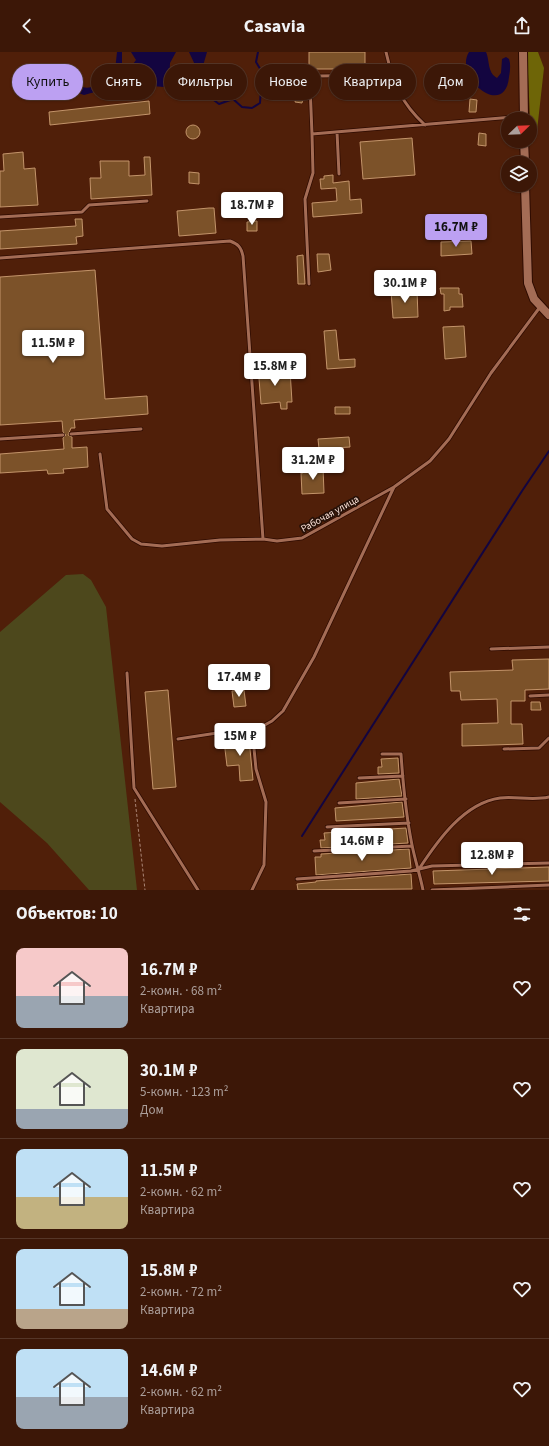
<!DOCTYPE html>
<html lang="ru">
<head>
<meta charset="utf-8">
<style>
  :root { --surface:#3c1707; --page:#432011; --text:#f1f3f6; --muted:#ac9f9b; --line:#553628; --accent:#bca0f2 }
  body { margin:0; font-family:"Source Sans 3",sans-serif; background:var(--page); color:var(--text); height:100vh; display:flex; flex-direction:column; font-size:15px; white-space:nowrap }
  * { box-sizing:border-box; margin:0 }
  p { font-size:13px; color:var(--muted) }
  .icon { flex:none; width:22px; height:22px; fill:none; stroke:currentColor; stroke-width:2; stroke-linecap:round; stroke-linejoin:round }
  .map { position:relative; height:838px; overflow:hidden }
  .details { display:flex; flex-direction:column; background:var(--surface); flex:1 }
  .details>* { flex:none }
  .hud { position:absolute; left:12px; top:12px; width:525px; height:36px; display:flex; gap:8px }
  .needle { width:26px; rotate:67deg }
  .buttons { position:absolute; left:501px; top:60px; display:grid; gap:8px }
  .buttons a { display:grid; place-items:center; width:36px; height:36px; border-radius:50%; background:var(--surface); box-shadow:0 1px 3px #0004,0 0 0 1px var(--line); font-size:20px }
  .price { position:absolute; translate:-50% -34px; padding:0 9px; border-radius:4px; background:#fff; color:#222; font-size:13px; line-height:26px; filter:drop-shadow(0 1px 2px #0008) }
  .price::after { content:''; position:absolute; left:50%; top:24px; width:12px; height:9px; margin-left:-6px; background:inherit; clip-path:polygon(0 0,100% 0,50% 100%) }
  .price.selected { background:var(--accent); color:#111 }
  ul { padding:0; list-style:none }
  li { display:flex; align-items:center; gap:12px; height:100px; padding:0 16px }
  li+li { border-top:1px solid var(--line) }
  li span { display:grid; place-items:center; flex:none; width:112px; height:80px; border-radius:8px; color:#555 }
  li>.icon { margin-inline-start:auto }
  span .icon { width:48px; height:48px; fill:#fffc; stroke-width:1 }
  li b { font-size:17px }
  h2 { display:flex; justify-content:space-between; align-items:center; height:48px; padding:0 16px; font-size:17px }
  .chip { padding:0 14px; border-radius:18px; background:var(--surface); box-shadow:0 1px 3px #0004,0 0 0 1px var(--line); font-size:14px; line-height:36px }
  .chip.selected { background:var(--accent); color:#111 }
  header { display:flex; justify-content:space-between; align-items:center; height:52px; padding:0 16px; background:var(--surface); font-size:18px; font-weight:700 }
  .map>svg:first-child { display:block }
  .green { fill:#4d481c }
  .forest { fill:#6e6507 }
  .water { fill:#130540 }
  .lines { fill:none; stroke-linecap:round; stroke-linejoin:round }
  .stream { stroke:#130540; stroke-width:2 }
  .building { fill:#7c5229; stroke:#c3946a }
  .service-casing { stroke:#2e0b00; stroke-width:4.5 }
  .tertiary-casing { stroke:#2e0b00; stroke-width:10 }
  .path { stroke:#aa8575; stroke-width:1; stroke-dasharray:3 2; stroke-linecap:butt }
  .service { stroke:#a46c55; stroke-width:3 }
  .tertiary { stroke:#a46c55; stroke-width:8 }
  .labels { text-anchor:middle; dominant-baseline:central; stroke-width:3.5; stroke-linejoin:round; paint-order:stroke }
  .street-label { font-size:10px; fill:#fce2d8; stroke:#271108 }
</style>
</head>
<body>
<header><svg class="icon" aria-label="back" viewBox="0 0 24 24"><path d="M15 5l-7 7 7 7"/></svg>Casavia<svg class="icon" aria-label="share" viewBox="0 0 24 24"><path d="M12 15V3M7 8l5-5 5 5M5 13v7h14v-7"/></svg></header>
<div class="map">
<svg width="549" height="838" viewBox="0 0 549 838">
  <rect width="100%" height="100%" fill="#501f09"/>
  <!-- green -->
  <path class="green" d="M83,522L91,528L106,555L137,838H89L47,791L0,750V580L66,523Z"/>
  <!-- forest -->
  <path class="forest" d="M527,0H538L544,16L537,79L532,92L529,89L530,67Z"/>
  <!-- water -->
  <path class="water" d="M117,0H122V21L125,27H128L131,15L136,8L131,0H176L170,11L169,31L164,35L152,34L139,38L120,36L115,39L102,38L84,43L78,41L82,35C92,38 95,32 104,27L109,31L114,28Z
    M189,0H207L198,31L189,26L188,21L196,15Z
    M469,0H486C490,9 487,20 497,26L501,21L502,7L506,5L509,7C511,13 510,19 509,25C505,68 453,25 469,0Z"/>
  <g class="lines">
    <!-- stream -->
    <path class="stream" d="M197,30L211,46L219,52L233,47L242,55L252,56L260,51L262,20L256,10L258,0
      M302,784L522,439L549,399"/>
  </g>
  <!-- building -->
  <path class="building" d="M309,0H365V17H309Z
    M297,40L304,42L302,51L295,50Z
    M470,47L477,48L476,60H469Z
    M149,49L150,62L50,73L49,60Z
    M186 80a7 7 0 1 1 14 0a7 7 0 1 1-14 0Z
    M479,81L486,82V94L478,93Z
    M412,86L415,123L363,127L360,90Z
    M23,100L24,117L35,116L38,153L0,155V119H4L3,102Z
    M144,105H150L152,143L91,147L90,126H101L100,109H129V124L145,123Z
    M189,120L199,121V132L189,131Z
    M333,123V131L349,129L350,148L361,147L362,161L313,165L312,151L337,149L336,136L321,137L320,127H324V124Z
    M209,156H214L216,181L179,184L177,159Z
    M75,167H82L83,184L76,185L77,192L0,197V179L76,174Z
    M257,169V179H247V170Z
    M471,189L472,202L441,204V190Z
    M317,202H329L331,218L318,220Z
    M303,203L305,232H298L297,204Z
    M95,218L105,347L147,344L148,362L74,368L75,376H71L68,383L72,385V396L87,395L88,415L63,417L64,421L48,422L47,418L0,421V402L64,397L63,386L66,383L63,380L62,369L0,373V225Z
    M440,236H459V242H462L463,255H450V258L444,259V242H441Z
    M417,238L418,265L393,266L391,239Z
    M464,274L466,305L445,307L443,275Z
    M336,278L339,308L355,307V315L327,317L324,279Z
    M264,313L265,320L290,318L292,350H287V357H281L280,350L261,352L258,314Z
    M335,355H350V362H335Z
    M349,385L350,395L319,397L318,387Z
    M323,415L324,441L302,442L301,421H303V416Z
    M549,607V637L525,638V649H511V672H522L523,692L462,694V672L498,671L497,647L461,648L460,639H451L450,620L513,618L512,608Z
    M168,638L176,735L153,737L145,640Z
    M244,638L246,654L234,655L232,639Z
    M531,650H540L541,658H531Z
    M249,687L253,728L240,729L239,713L227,714L224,689Z
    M398,706L399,721L378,722V715H382L381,707Z
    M399,727L402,744L356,747V731Z
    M402,750L404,765L336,769L335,756Z
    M406,776L408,791L321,796L320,788H325L324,781Z
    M498,792H507L506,805H498Z
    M409,797L411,816L316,823L315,805H321V802Z
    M549,815V829L434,832L433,819Z
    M411,822L412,837L298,838L297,832L316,830V829Z"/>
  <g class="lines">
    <defs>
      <path id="service" d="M386,0C393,31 401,51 425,73
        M337,80L339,122
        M312,82L310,33L312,27L318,24L391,23
        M0,165L82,160L89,153L147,149
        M0,206L230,189C238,192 241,195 243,204L263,487
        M309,232L305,147L313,121L312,82L524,64
        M71,382L141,377
        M0,387L63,383
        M100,402L107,457L132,487L141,492L162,494L220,488L263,487L277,489L302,486L394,435L430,409L449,387L491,321L540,255
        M491,597L549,595
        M127,621L134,736L198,838
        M530,644L549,643
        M178,687L263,674L272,669L283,659L314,605L394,435
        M504,697L539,696L549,686
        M382,702H401C403,732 406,763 412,793C415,808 420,823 423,838
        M359,726L403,724
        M339,751L406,747
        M327,775L409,771
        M314,799L412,794
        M419,817C438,788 464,751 500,746C516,744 532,749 549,745
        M297,827L411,819L432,814L549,811
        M252,838L264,813L266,750L256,717L252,676
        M432,838L549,833"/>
      <path id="tertiary" d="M523,0L524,67
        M524,89L525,111
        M525,133L528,231L534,247L549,263"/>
    </defs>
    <!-- service casing -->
    <use href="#service" class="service-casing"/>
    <!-- tertiary casing -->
    <use href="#tertiary" class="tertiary-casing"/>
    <!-- path -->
    <path class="path" d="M135,747L145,838"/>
    <!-- service -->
    <use href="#service" class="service"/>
    <!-- tertiary -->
    <use href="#tertiary" class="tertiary"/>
  </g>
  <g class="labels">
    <!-- street labels -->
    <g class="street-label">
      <text transform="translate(330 462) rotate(-29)">Рабочая улица</text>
    </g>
  </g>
</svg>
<div class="buttons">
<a><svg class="needle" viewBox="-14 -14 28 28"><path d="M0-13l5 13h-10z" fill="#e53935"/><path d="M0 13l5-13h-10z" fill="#ac9f9b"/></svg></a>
<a><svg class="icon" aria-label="layers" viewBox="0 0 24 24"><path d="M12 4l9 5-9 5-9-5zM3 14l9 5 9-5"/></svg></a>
</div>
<b class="price" style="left:252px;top:174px">18.7M ₽</b>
<b class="price selected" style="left:456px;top:196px">16.7M ₽</b>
<b class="price" style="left:405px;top:252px">30.1M ₽</b>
<b class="price" style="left:53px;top:312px">11.5M ₽</b>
<b class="price" style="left:275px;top:335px">15.8M ₽</b>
<b class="price" style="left:313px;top:429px">31.2M ₽</b>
<b class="price" style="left:239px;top:646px">17.4M ₽</b>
<b class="price" style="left:240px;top:705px">15M ₽</b>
<b class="price" style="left:362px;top:810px">14.6M ₽</b>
<b class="price" style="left:492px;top:824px">12.8M ₽</b>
<div class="hud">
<a class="chip selected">Купить</a>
<a class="chip">Снять</a>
<a class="chip">Фильтры</a>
<a class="chip">Новое</a>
<a class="chip">Квартира</a>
<a class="chip">Дом</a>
</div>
</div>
<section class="details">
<h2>Объектов: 10<svg class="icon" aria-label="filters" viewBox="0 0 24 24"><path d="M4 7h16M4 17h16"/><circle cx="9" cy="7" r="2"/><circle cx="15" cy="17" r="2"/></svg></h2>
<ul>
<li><span style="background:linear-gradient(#f6c9c9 60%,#9aa5b1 0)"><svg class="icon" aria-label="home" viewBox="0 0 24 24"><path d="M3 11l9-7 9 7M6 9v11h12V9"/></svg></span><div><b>16.7M ₽</b><p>2-комн. · 68 m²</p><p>Квартира</p></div><svg class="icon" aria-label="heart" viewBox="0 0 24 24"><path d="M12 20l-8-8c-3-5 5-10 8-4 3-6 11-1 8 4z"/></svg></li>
<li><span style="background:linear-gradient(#dfe7d0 75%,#9aa5b1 0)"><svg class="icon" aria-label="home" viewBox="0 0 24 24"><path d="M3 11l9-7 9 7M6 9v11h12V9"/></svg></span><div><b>30.1M ₽</b><p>5-комн. · 123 m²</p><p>Дом</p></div><svg class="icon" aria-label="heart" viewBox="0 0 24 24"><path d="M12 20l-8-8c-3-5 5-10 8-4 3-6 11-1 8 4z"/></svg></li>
<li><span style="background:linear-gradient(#bfe0f5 60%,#c2b280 0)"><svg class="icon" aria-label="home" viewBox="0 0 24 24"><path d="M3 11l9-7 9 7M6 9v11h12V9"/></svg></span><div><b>11.5M ₽</b><p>2-комн. · 62 m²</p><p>Квартира</p></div><svg class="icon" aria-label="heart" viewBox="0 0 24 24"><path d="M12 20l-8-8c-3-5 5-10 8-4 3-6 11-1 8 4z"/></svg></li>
<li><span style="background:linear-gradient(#bfe0f5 75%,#b9a48a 0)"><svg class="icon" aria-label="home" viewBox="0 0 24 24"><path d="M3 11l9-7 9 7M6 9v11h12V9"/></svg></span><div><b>15.8M ₽</b><p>2-комн. · 72 m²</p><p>Квартира</p></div><svg class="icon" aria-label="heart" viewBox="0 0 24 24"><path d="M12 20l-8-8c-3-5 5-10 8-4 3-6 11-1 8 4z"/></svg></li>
<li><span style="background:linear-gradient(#bfe0f5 60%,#9aa5b1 0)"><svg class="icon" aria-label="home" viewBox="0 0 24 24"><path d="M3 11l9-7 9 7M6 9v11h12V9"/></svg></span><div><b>14.6M ₽</b><p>2-комн. · 62 m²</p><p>Квартира</p></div><svg class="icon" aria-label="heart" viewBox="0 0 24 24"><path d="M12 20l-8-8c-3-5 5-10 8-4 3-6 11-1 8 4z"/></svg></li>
</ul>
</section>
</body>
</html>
